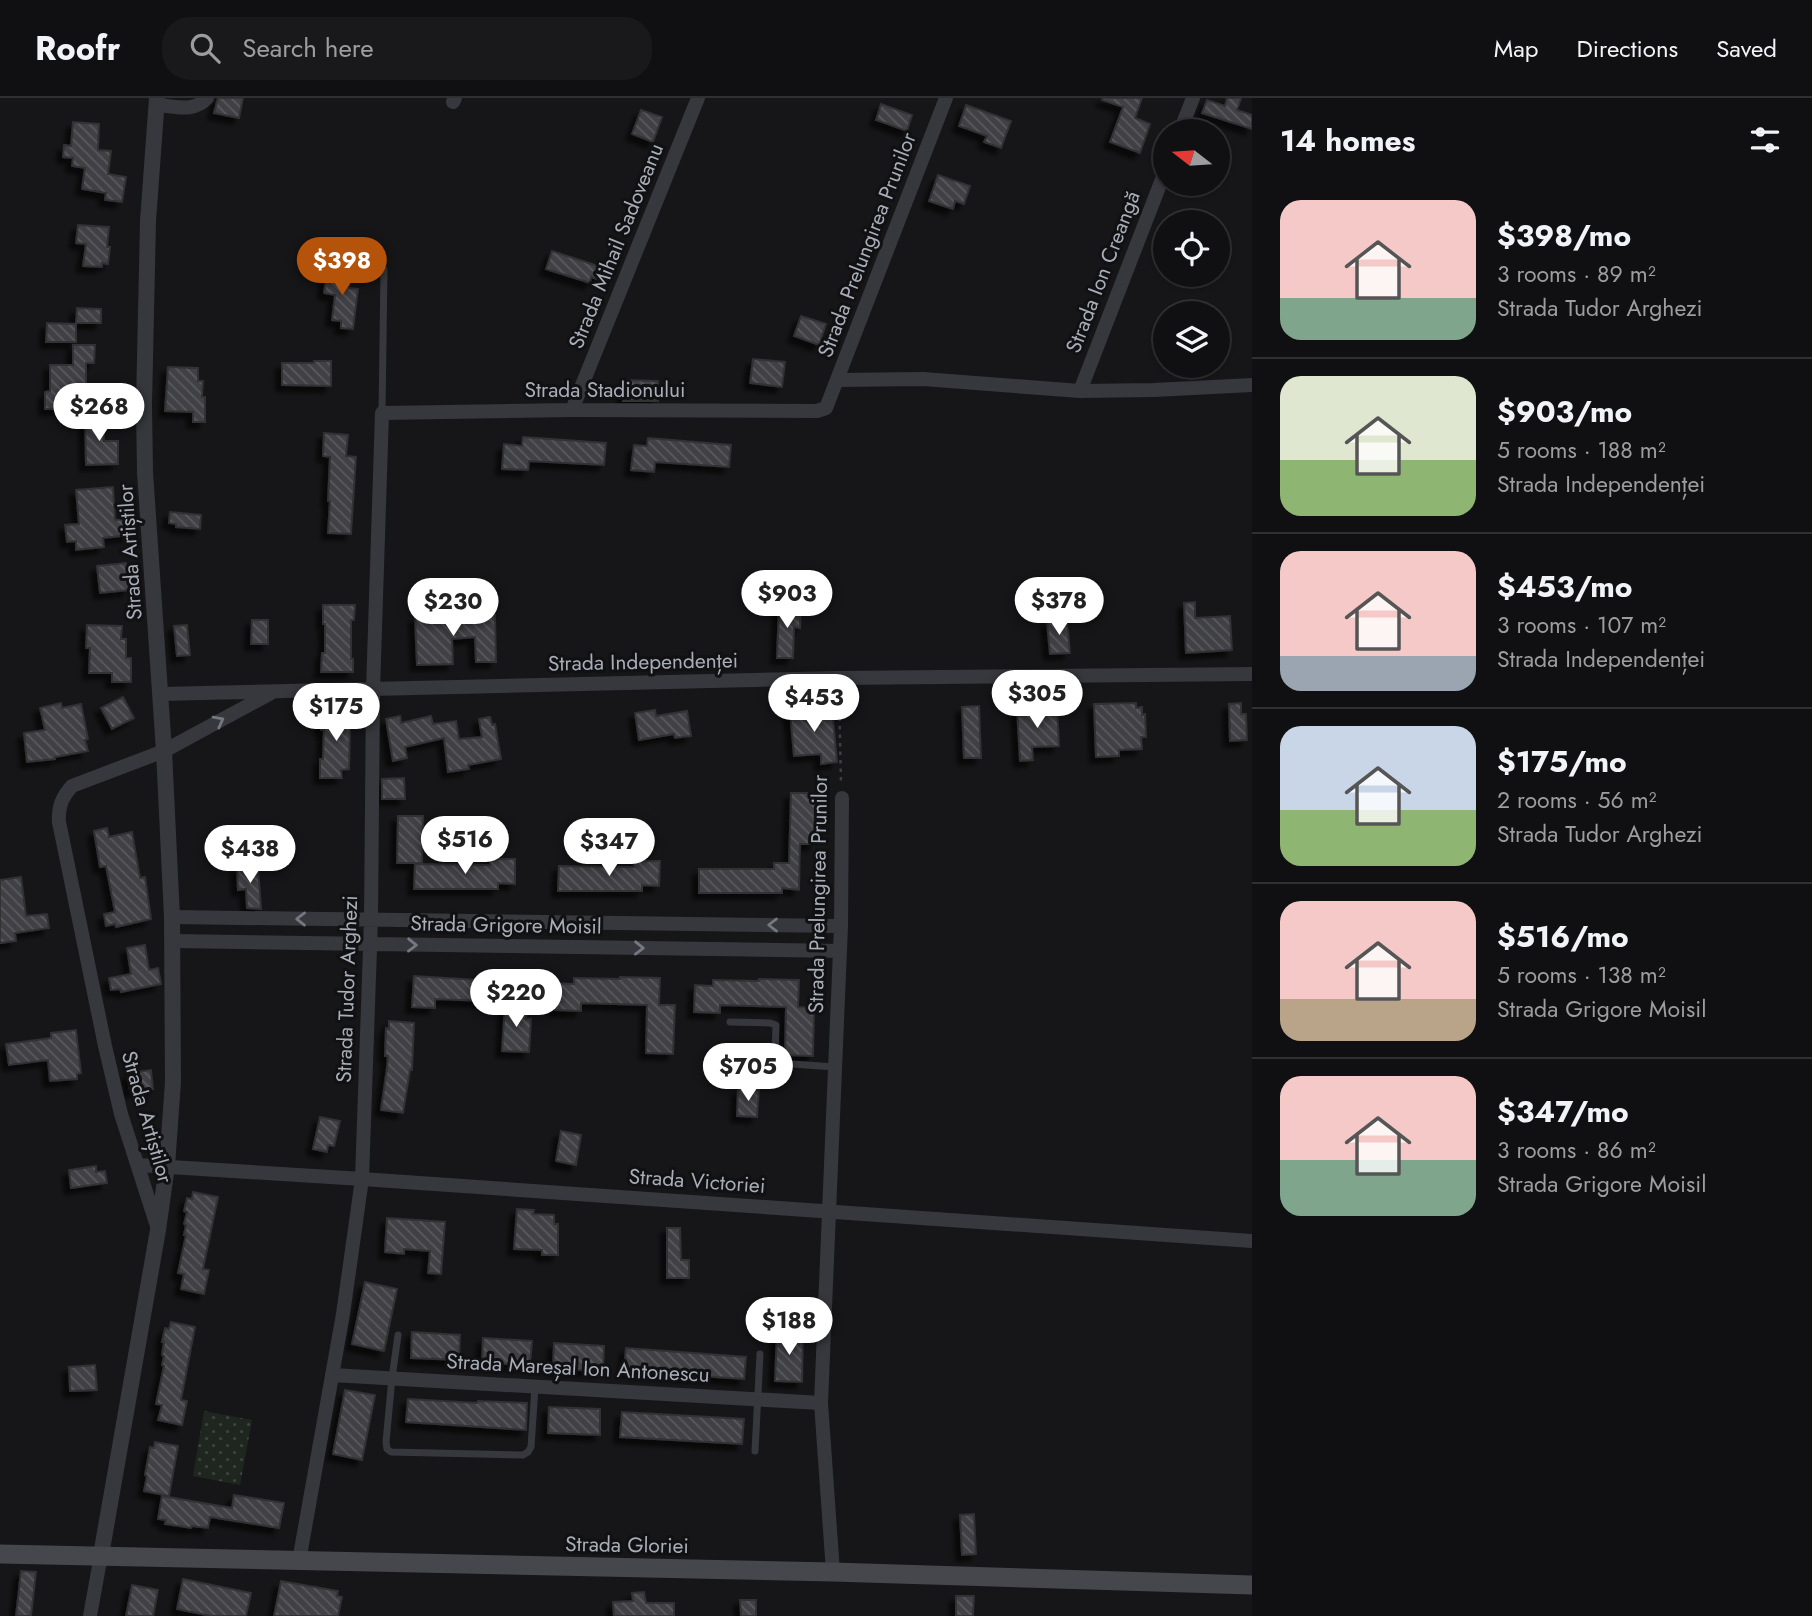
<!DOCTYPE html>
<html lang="en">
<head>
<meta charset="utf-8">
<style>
  :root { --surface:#101012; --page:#19191b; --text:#f1f3f6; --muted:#9c9d9f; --line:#303032; --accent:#b45309 }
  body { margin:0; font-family:Jost,sans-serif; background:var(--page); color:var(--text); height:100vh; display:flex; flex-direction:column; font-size:26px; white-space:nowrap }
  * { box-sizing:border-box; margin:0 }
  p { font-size:23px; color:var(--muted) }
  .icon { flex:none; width:38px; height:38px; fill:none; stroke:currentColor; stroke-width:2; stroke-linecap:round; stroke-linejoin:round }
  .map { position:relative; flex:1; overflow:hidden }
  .side { display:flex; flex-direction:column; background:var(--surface); width:560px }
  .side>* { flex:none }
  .needle { width:46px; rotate:287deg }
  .buttons { position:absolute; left:1153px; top:21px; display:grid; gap:14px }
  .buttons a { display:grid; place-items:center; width:77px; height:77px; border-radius:50%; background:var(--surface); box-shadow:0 2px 5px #0004,0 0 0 2px var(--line); font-size:35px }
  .price { position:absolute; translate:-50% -60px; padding:0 16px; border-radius:24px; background:#fff; color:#222; font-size:23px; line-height:46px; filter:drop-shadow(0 2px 4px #0008) }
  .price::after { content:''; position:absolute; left:50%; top:42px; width:21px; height:16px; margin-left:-10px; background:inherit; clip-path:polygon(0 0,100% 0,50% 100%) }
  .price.selected { background:var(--accent); color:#fff }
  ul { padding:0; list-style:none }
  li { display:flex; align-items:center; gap:21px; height:175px; padding:0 28px }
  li+li { border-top:2px solid var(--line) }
  li span { display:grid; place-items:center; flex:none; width:196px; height:140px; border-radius:21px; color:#555 }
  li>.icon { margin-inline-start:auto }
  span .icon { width:84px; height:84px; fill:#fffc; stroke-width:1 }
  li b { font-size:30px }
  h2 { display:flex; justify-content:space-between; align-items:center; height:84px; padding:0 28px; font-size:30px }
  header { display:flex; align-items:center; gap:42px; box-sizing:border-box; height:98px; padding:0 35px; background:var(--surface); border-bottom:2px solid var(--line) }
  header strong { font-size:33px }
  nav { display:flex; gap:38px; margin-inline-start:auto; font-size:24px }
  .search { width:490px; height:63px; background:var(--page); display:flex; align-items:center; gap:18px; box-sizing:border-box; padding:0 24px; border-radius:28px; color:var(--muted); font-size:26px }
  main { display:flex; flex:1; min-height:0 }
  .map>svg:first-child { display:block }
  .park { fill:url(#park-dots) }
  .building { fill:url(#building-back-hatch); stroke:#303034; stroke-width:2; filter:url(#shadow) }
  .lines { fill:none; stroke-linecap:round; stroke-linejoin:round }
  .path { stroke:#3d3f44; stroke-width:2.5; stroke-dasharray:3.5 5; stroke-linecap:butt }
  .service { stroke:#37383d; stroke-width:7 }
  .minor { stroke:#37383d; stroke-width:14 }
  .tertiary { stroke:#37383d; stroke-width:16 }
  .secondary { stroke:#45474d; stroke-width:19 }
  .oneway { stroke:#757881 }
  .labels { text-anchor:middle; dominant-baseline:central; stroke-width:6; stroke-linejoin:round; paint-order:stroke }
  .street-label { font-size:21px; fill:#a8adb8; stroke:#111113 }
</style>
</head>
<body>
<header>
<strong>Roofr</strong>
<div class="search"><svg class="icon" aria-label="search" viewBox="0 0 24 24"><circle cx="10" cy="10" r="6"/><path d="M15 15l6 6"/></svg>Search here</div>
<nav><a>Map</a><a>Directions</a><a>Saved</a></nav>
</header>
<main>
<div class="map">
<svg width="1252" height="1518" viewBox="0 0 1252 1518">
  <defs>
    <pattern id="park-dots" width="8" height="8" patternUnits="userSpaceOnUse" patternTransform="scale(1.75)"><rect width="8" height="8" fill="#1e261f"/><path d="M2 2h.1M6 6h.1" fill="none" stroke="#3c433d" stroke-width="1.8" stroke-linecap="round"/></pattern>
    <pattern id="building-back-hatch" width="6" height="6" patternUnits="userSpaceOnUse" patternTransform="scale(1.75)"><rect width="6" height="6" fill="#404145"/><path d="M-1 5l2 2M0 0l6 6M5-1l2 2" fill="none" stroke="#595a5e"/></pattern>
    <filter id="shadow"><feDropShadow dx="-6" dy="6" stdDeviation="2" flood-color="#0009"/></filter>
  </defs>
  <rect width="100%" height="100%" fill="#161618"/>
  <!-- park -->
  <path class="park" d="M204,1313L252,1322L240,1387L193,1378Z"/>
  <!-- building -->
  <path class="building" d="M218,0H243L239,20L214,15Z
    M1103,0H1142L1135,20L1150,26L1140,55L1110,44L1123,9L1102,2Z
    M1227,0H1241L1237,12L1252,17V31L1202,15L1207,2L1225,8Z
    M881,6L912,17L907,33L876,22Z
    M966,7L1011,23L1001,50L984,44L987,38L959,28Z
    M641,12L662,19L653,44L632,36Z
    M73,24L99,26L98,52L111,53L108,76L126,79L122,104L105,102L106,95L82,91L85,70L72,68L73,60L63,59L64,47L71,48Z
    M938,77L970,88L964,106L955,103L953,111L929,103Z
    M78,127L109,129L107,149H110L108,166L102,165V169L83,168L86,146L76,145Z
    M552,153L604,170L600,182L591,179L590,185L546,171Z
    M327,171L351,174L349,190L358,191L353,231L341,230V223L332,222L335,197L324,195Z
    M77,210L101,211V225H76Z
    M801,218L826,226L819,247L794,238Z
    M47,225L76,226V244H46Z
    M73,247H95L94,265H86V286H76V311H45V294L50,293V267H73Z
    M753,261L785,264L782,289L750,285Z
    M314,263H331V288L282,287V265H314Z
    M168,269L198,270V283H203L202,299H205V324H193V314L165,313Z
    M623,282L658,283V303H623Z
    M103,315L104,343H118V366L86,367L85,316Z
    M324,335L348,337L346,358L356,359L351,436L328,435L330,403H328L330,359L323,358Z
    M523,339L606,345L604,367L529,363L528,372L502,371L504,346L522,348Z
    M648,340L731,347L729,369L655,364L654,374L631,372L634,347L647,348Z
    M113,389L115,422L128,421L130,437L103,440L104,449L76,452V443L67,444L65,427L79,426L76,392Z
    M170,414L201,417L200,431L176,429V426L169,425Z
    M126,465L129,492L100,495L97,468Z
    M1195,504V520L1230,518L1232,552L1186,555L1184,505Z
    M323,507H355L354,522H351V561H353V574H321L322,555H325V526H323Z
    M779,509H801L800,530L794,529L793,560H777Z
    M457,515L458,524H483L482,518L495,517L496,564H476L475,539L452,541L453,566L417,567L415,519H437V516Z
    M252,522H268V546H251Z
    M1067,522L1070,555L1050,556L1047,524Z
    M87,527L122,528L121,541H126V560H131V584H112V575H89L90,550H86Z
    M187,527L190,557L177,558L174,528Z
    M123,599L134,620L112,631L101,610Z
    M61,605L62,610L81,606L88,641L85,642L88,653L55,659V661L27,664L24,635L45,632L40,610Z
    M1136,605V610L1142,609V617L1145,616L1146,639H1141L1142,651L1119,652V658L1096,659L1094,606Z
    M1241,605V616H1246L1247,642L1230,643L1229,606Z
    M979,608L981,660H964L962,609Z
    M1030,609V611L1057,609L1059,648L1032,649L1033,662L1020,663L1017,610Z
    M832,611L837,664L821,666V656L794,658L790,613Z
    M655,612L656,618L687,613L691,638L675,640L674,636L639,642L635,615Z
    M321,613L353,614V628H350L349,671L341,672L342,680H320V661H323L324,632H321Z
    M400,618L401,625L431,618L433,626L456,623L459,641L482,639L479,621L490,619L492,627L495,626L501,661L468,667L469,671L448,674L444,640L405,649L407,660L393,663L386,621Z
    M404,680L405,701H382V681Z
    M791,695H817L816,713H818V738H815V746H800L799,792L782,790V795H699V771H774V765H789Z
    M398,718H423L422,765H397Z
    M107,730L109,739L132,734L140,780L145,779L151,821L116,829L115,826L106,828L104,816L115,814L106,768L100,769L94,733Z
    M490,761H515V786L498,785V791H414L415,766L490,767Z
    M634,763H660L659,788L642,787V793H558L559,768L634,769Z
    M258,768L261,811L247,810L246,791L238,792L237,769Z
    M21,779L26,818L47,816L49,830L15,835L16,843L0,845V782Z
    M145,847L149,872L158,870L161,886L121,894L120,891L111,892L109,880L131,876L127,850Z
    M479,876L512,878L510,904L435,901V910L412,909L414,878L479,882Z
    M620,879L660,880L659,907H675L673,956L646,955L647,907L581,905V913L555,912L556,885L574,886V880L620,881Z
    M759,881L799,882L798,909L814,910L813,958L785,957L786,909L720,907V915L694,914L695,887L713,888V882L759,883Z
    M505,907L527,908L526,921H531L529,954L502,953Z
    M389,923L414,925L412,972H410L403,1015L381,1012L387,970L388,958H385L386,930L389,931Z
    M76,932L81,975L77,976V981L50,983L48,962L9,967L6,946L51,940V935Z
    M151,972L153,991L130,993L128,975Z
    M738,991L759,992L757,1019L737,1018Z
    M320,1019L340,1023L334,1048L328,1047L327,1054L313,1051Z
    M561,1033L581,1037L576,1067L556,1063Z
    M96,1068V1074L105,1073L107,1085L71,1090L69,1072Z
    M193,1094L218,1099L203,1171L209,1172L204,1196L181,1191L184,1176L178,1175L186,1137H184L186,1127L184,1126L187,1114L184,1113L187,1100L192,1101Z
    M517,1111L534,1112L533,1116L554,1117V1126H558V1157H542V1152L514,1151Z
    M387,1120L445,1124L441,1176L428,1175L430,1153L404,1151V1156L385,1154Z
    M667,1130H680L681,1162H689V1180H667Z
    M365,1184L397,1191L384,1253L352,1246Z
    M171,1224L195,1229L181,1302L187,1303L182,1327L158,1322L162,1307L156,1306L164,1268L162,1267L164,1258L162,1257L164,1244H162L165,1230L169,1231Z
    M412,1234L460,1237L459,1262L411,1260Z
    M777,1235H803L802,1284L775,1283Z
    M483,1240L532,1243L530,1267L482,1265Z
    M554,1245L604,1248L603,1273L553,1271Z
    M626,1250L746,1259L744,1281L624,1273Z
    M95,1267L97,1292L70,1293L69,1269Z
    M345,1292L375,1297L362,1362L333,1356Z
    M408,1301L477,1305L478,1303L527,1305L526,1332L406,1324Z
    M549,1309L600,1311V1337L548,1335Z
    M622,1314L744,1321L742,1346L620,1339Z
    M155,1344L178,1348L169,1398L144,1393L147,1378L145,1377L150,1349L154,1350Z
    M234,1397L284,1405L279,1430L210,1419L208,1430L192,1428L191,1430L165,1426L166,1422L158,1421L162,1398L232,1410Z
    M974,1416L976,1456L962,1457L960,1417Z
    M21,1473L36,1474L31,1518H16Z
    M183,1481L251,1495L246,1518H211L177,1511Z
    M281,1483L338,1493L337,1498L342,1499L338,1518H274Z
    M132,1487L158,1492L153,1518H126Z
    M644,1494L646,1505H674V1518H614L613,1504L633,1503L632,1495Z
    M956,1498H974L973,1518H956Z
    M740,1502H756V1518H741Z"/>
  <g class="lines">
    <!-- path -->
    <path class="path" d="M839,594L841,685"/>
    <!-- service -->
    <path class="service" d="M382,314L384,171
      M730,924L770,925L776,927L775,956L778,965L835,969
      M398,1237L392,1280L386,1344L387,1351L391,1354L523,1357L528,1354L531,1349L535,1289
      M755,1353L760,1256"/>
    <!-- minor -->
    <path class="minor" d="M453,4L455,0
      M157,7C175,8 194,15 207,0
      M1180,33L1193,0
      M838,282L923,281L1080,293L1154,292L1252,287
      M1080,293L1166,71
      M572,312L698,0
      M161,596L838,580L1252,576
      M172,819L841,828
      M172,843L840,853
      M138,1067L362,1081L1252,1143
      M158,1131L121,1016L105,948L59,724C58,709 62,699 72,688L164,653L271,595
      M332,1277L821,1305
      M299,1463L343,1216L362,1081L371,821L373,592L382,315L572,312L817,313L826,310L946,0
      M833,1474L821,1305L841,828L842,700
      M90,1518L101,1457"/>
    <!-- tertiary -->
    <path class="tertiary" d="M101,1457L158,1132L167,1068L173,984L172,819L164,653L145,374L144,307L148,123L157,0"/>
    <!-- secondary -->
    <path class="secondary" d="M0,1456L833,1474L1252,1487"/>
  </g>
  <!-- one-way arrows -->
  <defs><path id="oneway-chevron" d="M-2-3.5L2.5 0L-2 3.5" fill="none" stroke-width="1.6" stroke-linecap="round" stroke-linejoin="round" transform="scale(1.75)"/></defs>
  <g class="oneway">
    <use href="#oneway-chevron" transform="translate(219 623) rotate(-28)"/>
    <use href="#oneway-chevron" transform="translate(301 821) rotate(-179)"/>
    <use href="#oneway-chevron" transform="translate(773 827) rotate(-180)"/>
    <use href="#oneway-chevron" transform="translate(412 847) rotate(1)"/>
    <use href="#oneway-chevron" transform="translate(639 850) rotate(1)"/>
  </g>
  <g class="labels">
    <!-- street labels -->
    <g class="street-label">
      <text transform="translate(867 147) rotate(-69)">Strada Prelungirea Prunilor</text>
      <text transform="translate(616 148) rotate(-68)">Strada Mihail Sadoveanu</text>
      <text transform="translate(1103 174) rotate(-69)">Strada Ion Creangă</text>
      <text x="605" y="292">Strada Stadionului</text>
      <text transform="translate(130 454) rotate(-94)">Strada Artiștilor</text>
      <text transform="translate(643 564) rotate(-1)">Strada Independenței</text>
      <text transform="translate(818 796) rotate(-89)">Strada Prelungirea Prunilor</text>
      <text transform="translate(506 827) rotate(1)">Strada Grigore Moisil</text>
      <text transform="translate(347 891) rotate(-88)">Strada Tudor Arghezi</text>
      <text transform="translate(147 1019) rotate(74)">Strada Artiștilor</text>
      <text transform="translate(697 1083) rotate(4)">Strada Victoriei</text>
      <text transform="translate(578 1270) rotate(3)">Strada Mareșal Ion Antonescu</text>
      <text transform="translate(627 1447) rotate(1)">Strada Gloriei</text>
    </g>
  </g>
</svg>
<div class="buttons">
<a><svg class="needle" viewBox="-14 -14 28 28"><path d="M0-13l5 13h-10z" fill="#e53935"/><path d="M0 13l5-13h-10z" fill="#9c9d9f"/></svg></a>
<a><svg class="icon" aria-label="locate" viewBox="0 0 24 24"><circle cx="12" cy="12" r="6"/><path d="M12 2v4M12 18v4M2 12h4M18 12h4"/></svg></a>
<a><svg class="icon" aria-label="layers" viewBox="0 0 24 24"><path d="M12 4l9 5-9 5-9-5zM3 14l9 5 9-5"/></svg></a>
</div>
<b class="price selected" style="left:342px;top:199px">$398</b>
<b class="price" style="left:99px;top:345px">$268</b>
<b class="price" style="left:787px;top:532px">$903</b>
<b class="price" style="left:1059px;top:539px">$378</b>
<b class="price" style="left:453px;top:540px">$230</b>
<b class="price" style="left:1037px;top:632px">$305</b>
<b class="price" style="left:814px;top:636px">$453</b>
<b class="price" style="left:336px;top:645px">$175</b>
<b class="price" style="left:465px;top:778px">$516</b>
<b class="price" style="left:609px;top:780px">$347</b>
<b class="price" style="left:250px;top:787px">$438</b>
<b class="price" style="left:516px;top:931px">$220</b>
<b class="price" style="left:748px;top:1005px">$705</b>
<b class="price" style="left:789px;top:1259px">$188</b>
</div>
<section class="side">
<h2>14 homes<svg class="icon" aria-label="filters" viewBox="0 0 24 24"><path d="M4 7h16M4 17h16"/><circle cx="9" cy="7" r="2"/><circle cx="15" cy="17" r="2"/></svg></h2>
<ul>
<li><span style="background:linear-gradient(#f6c9c9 70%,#7fa58c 0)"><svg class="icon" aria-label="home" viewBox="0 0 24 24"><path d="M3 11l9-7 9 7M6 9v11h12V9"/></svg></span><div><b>$398/mo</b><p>3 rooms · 89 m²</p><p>Strada Tudor Arghezi</p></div></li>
<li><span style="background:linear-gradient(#dfe7d0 60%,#8fb573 0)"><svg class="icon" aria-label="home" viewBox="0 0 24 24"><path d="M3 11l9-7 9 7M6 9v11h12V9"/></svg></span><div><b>$903/mo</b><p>5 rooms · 188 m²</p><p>Strada Independenței</p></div></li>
<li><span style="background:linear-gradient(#f6c9c9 75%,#9aa5b1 0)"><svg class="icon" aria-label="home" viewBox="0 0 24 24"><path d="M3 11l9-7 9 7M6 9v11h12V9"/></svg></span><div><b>$453/mo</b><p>3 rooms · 107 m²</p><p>Strada Independenței</p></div></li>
<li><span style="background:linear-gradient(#c9d6e8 60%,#8fb573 0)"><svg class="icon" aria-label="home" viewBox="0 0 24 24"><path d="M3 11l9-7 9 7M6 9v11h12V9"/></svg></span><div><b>$175/mo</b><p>2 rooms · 56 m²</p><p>Strada Tudor Arghezi</p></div></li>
<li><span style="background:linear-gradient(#f6c9c9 70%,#b9a48a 0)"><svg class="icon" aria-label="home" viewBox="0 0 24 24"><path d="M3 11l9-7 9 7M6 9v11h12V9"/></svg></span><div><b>$516/mo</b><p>5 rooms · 138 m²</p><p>Strada Grigore Moisil</p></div></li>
<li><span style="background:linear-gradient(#f6c9c9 60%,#7fa58c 0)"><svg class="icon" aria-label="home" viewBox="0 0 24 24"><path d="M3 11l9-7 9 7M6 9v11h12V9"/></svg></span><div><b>$347/mo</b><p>3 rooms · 86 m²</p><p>Strada Grigore Moisil</p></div></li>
</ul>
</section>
</main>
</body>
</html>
